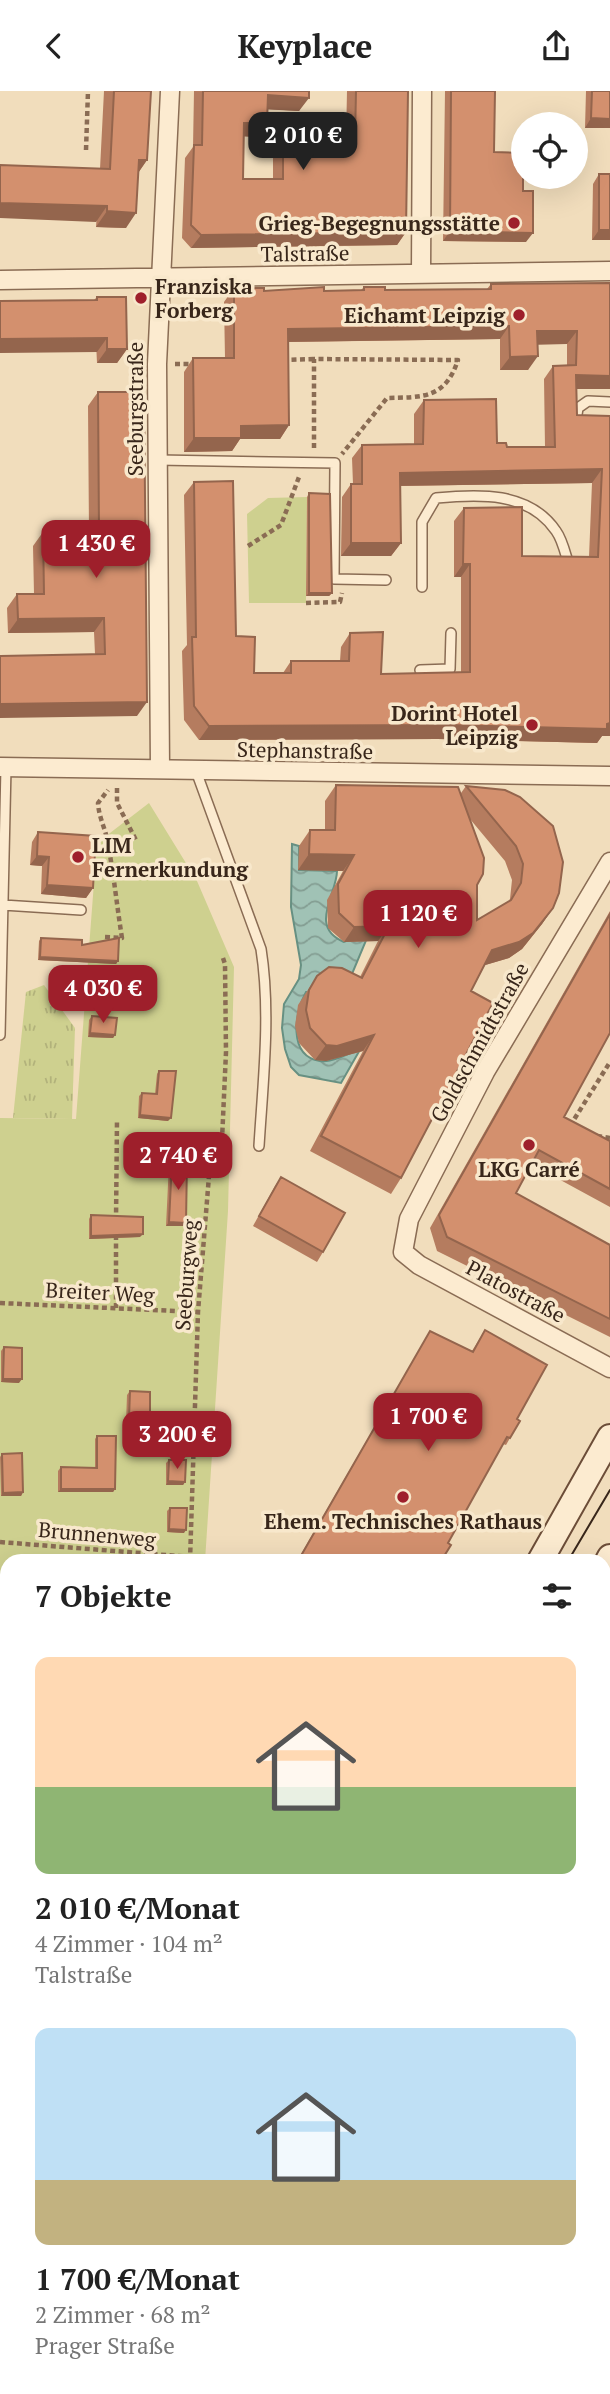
<!DOCTYPE html>
<html lang="de">
<head>
<meta charset="utf-8">
<style>
  :root { --surface:#fff; --page:#f2f2f2; --text:#222; --muted:#767676; --accent:#9e1f2b }
  body { margin:0; font-family:"PT Serif",serif; background:var(--page); color:var(--text); height:100vh; display:flex; flex-direction:column; font-size:26px; white-space:nowrap }
  * { box-sizing:border-box; margin:0 }
  p { font-size:23px; color:var(--muted) }
  .icon { flex:none; width:38px; height:38px; fill:none; stroke:currentColor; stroke-width:2; stroke-linecap:round; stroke-linejoin:round }
  .map { position:relative; flex:1; overflow:hidden }
  .details { position:absolute; left:0px; top:1463px; width:611px; height:840px; display:flex; flex-direction:column; background:var(--surface); border-radius:21px 21px 0 0; box-shadow:0 7px 28px #0002 }
  .details>* { flex:none }
  .buttons { position:absolute; left:511px; top:21px; display:grid; gap:14px }
  .buttons a { display:grid; place-items:center; width:77px; height:77px; border-radius:50%; background:var(--surface); box-shadow:0 7px 28px #0002; font-size:35px }
  .price { position:absolute; translate:-50% -60px; padding:0 16px; border-radius:14px; background:var(--accent); color:#fff; font-size:23px; line-height:46px; filter:drop-shadow(0 2px 4px #0008) }
  .price::after { content:''; position:absolute; left:50%; top:42px; width:21px; height:16px; margin-left:-10px; background:inherit; clip-path:polygon(0 0,100% 0,50% 100%) }
  .price.selected { background:#222; color:#fff }
  ul { padding:0; list-style:none }
  li { display:grid; align-content:center; gap:14px; height:371px; padding:0 35px }
  li span { display:grid; place-items:center; height:217px; border-radius:14px; color:#555 }
  li>.icon { margin-inline-start:auto }
  span .icon { width:126px; height:126px; fill:#fffc; stroke-width:1 }
  li b { font-size:30px }
  h2 { display:flex; justify-content:space-between; align-items:center; height:84px; padding:0 35px; font-size:30px }
  header { display:flex; justify-content:space-between; align-items:center; height:91px; padding:0 35px; background:var(--surface); font-size:32px; font-weight:800 }
  .map>svg:first-child { display:block }
  .grass { fill:url(#grass-tufts) }
  .green { fill:#ced08f }
  .water { fill:url(#water-waves); stroke:#679082; stroke-width:2 }
  .lines { fill:none; stroke-linecap:round; stroke-linejoin:round }
  .lane-casing { stroke:#8a6c54; stroke-width:12 }
  .street-casing { stroke:#8a6c54; stroke-width:21 }
  .secondary-casing { stroke:#6c4d38; stroke-width:28 }
  .primary-casing { stroke:#573b29; stroke-width:32 }
  .path { stroke:#8a6c54; stroke-width:4.5; stroke-dasharray:5 3.5; stroke-linecap:butt }
  .lane { stroke:#fcebd0; stroke-width:9 }
  .street { stroke:#fcebd0; stroke-width:18 }
  .secondary { stroke:#fcebd0; stroke-width:24 }
  .primary { stroke:#f9cf8f; stroke-width:28 }
  .tram { stroke:#38261a; stroke-width:2 }
  .wall { fill:#b57c5f; fill-rule:evenodd }
  .shaded-wall { fill:#94654d }
  .building { fill:#d3906e; stroke:#94654d; stroke-width:2 }
  .poi-dot { fill:#9e1f2b; stroke:#f8e8cc; stroke-width:2.5 }
  .labels { text-anchor:middle; dominant-baseline:central; stroke-width:7; stroke-linejoin:round; paint-order:stroke }
  .poi-label { font-size:21px; font-weight:bold; fill:#38261a; stroke:#f8e8cc; text-anchor:end }
  .street-label { font-size:21px; fill:#38261a; stroke:#f8e8cc }
</style>
</head>
<body>
<header><svg class="icon" aria-label="back" viewBox="0 0 24 24"><path d="M15 5l-7 7 7 7"/></svg>Keyplace<svg class="icon" aria-label="share" viewBox="0 0 24 24"><path d="M12 15V3M7 8l5-5 5 5M5 13v7h14v-7"/></svg></header>
<div class="map">
<svg width="610" height="2303" viewBox="0 0 610 2303">
  <defs>
    <pattern id="grass-tufts" width="24" height="20" patternUnits="userSpaceOnUse" patternTransform="scale(1.75)"><rect width="24" height="20" fill="#ced08f"/><path d="M3 7l-1-3M5 7V3M7 7l1-3M15 17l-1-3M17 17v-4M19 17l1-3" fill="none" stroke="#b2b27b"/></pattern>
    <pattern id="water-waves" width="16" height="10" patternUnits="userSpaceOnUse" patternTransform="scale(1.75)"><rect width="16" height="10" fill="#a0c2b5"/><path d="M0 5q4-4 8 0t8 0" fill="none" stroke="#839d92"/></pattern>
  </defs>
  <rect width="100%" height="100%" fill="#f1ddbc"/>
  <!-- grass -->
  <path class="grass" d="M44,894L75,937L72,1028L13,1027L26,901Z"/>
  <!-- green -->
  <path class="green" d="M307,406L306,512H249L247,423L268,407Z
    M149,712L197,790L234,876L228,1120L205,1470H7V1840L0,1851V1027L76,1028L97,752Z"/>
  <!-- water -->
  <path class="water" d="M292,753L299,755V779L337,780C337,803 308,836 344,851L370,840L344,902L306,901C295,920 287,965 320,970C332,972 350,962 361,957L341,992L299,984L291,976L285,958L282,937L284,913L299,888L301,874L291,816Z"/>
  <g class="lines">
    <defs>
      <path id="lane" d="M576,330L578,317L588,310L610,311
        M158,369L335,372L334,488L386,489
        M422,496V431L436,407C478,403 529,400 556,440C562,448 565,461 568,471
        M420,579L450,578L451,542
        M196,680L261,858C271,922 263,990 259,1055
        M3,814L81,819
        M0,944L6,676
        M0,1876L7,1865"/>
      <path id="street" d="M421,183L422,0
        M0,189L610,180
        M0,676L610,685
        M160,677L157,273L170,0
        M610,771L485,981L409,1128L403,1161L419,1174L610,1277
        M604,2146L610,2147
        M189,2296L203,2303"/>
      <path id="secondary" d="M540,1470L610,1346
        M604,1477L610,1466"/>
      <path id="primary" d="M604,1698L610,1699
        M604,1724L610,1725
        M0,2296L7,2286
        M75,2303L80,2296"/>
    </defs>
    <!-- lane casing -->
    <use href="#lane" class="lane-casing"/>
    <!-- street casing -->
    <use href="#street" class="street-casing"/>
    <!-- secondary casing -->
    <use href="#secondary" class="secondary-casing"/>
    <!-- primary casing -->
    <use href="#primary" class="primary-casing"/>
    <!-- path -->
    <path class="path" d="M86,59L88,0
      M283,269L314,268
      M175,273H194
      M314,357V268L458,269C445,308 423,306 387,307L342,363
      M248,455L281,434L299,386
      M306,512L340,511L342,502
      M117,697V712L137,751
      M105,846L122,847C117,816 114,785 108,753C106,738 99,728 98,712L108,699
      M570,1035L610,971
      M597,1045L610,1047
      M116,1130L117,1029
      M0,1212L198,1221
      M116,1217V1142
      M0,1451L191,1466
      M190,1470L198,1221L209,1085L221,1071L226,961L225,873L222,864
      M604,1510L610,1498
      M0,2169L7,2174"/>
    <!-- lane -->
    <use href="#lane" class="lane"/>
    <!-- street -->
    <use href="#street" class="street"/>
    <!-- secondary -->
    <use href="#secondary" class="secondary"/>
    <!-- primary -->
    <use href="#primary" class="primary"/>
    <!-- tram -->
    <path class="tram" d="M568,1470L610,1399
      M37,2303L42,2296
      M52,2303L57,2296"/>
  </g>
  <!-- wall -->
  <path class="wall" d="M104,0H151L147,69L138,82L126,137L96,136L100,78Z
    M194,0H309L299,20L268,18L258,46L244,45L243,88H273V63L283,50L346,49L347,0H408L406,141L397,154L191,157L182,147L185,67L193,56Z
    M445,0H495L494,61L523,100L526,151L443,150Z
    M586,0H610V37H585Z
    M599,83L610,149H592L593,93Z
    M610,192V298H577V324L610,325V645H602L597,652L438,648L199,649L184,629L182,560L187,554L184,404L194,391L236,545L254,582H283L291,570H340L341,556L350,542L381,583L461,581V486H454V430L464,417L522,465L589,466L592,392L400,395L401,452L391,465H341L342,406L351,393H353L352,367L362,354L414,353V323L424,309L507,356H545L544,288L553,275L567,274V253H538L528,279H500V248L289,251V334L280,348H240L232,360L184,361V281L193,267H225L224,211L234,197L264,200L361,199L364,196L385,199L487,198L491,193Z
    M97,206L127,258L117,272H97L94,209Z
    M98,301L137,625L95,563L94,541L8,542L7,517L17,503H34L33,455L43,441H89L88,315Z
    M309,402L332,502L329,505H306L307,406Z
    M336,694L461,702L466,695L505,699L553,817L542,833L522,858L509,867L485,874L471,900L401,1087L391,1103L310,1060L363,960L326,970L315,969L299,952L295,935L298,914L317,885L360,886L378,850L344,851L328,837L327,809L343,780L298,779L299,755L310,739H325V710ZM470,728L505,770L512,789L510,808L509,811L477,829V794Z
    M38,741L93,797L86,807L41,803L42,775L30,774L32,751Z
    M610,820V942L564,1026L610,1050V1116L531,1073L516,1102L610,1154V1246L437,1160L430,1137Z
    M41,847L82,854L118,870L116,873L38,869L39,850Z
    M92,925L115,944L113,947L88,946L89,929Z
    M159,980L168,1030L138,1027L139,1005L142,1002L155,1003L157,983Z
    M172,1070L183,1135H166L169,1073Z
    M281,1086L323,1161L317,1171L253,1135L275,1095Z
    M91,1124L140,1146L89,1148V1128Z
    M485,1239L517,1328L510,1347L506,1354L503,1353L448,1452L441,1470H297L430,1240L472,1260Z
    M4,1256L19,1292L1,1291V1260Z
    M130,1300L147,1333L126,1332L127,1304Z
    M97,1345L115,1398L113,1401H58V1380L61,1376L95,1377V1348Z
    M2,1363L23,1401L21,1405H1L0,1366Z
    M169,1369L185,1391L183,1394H166V1372Z
    M170,1417L184,1442L167,1441V1420Z
    M604,1533H610V1662L604,1671Z
    M604,1730H610V1990L604,1989L607,1918L604,1892Z
    M263,2296H406L410,2298L411,2296L428,2303H278Z"/>
  <!-- shaded-wall -->
  <path class="shaded-wall" d="M268,4L309,7L299,20L259,18Z
    M591,27L610,28V37H585Z
    M244,32H267L258,46L235,45Z
    M139,69H147L136,85Z
    M0,112L107,115L96,131L0,127Z
    M107,120L136,122L126,137L96,136Z
    M599,139H610V149H592Z
    M450,140L533,142L526,151L443,150Z
    M406,141L397,154L191,157L201,144Z
    M509,235L500,248L279,251L288,238Z
    M537,240H577L567,253L528,254Z
    M107,247L97,261L0,262V248Z
    M107,258H127L117,272H97Z
    M538,265L528,279H500L510,266Z
    M576,284L610,285V298H567Z
    M289,334L280,348H240L232,360L184,361L194,347L241,335Z
    M602,378L592,392L391,395L400,382Z
    M351,452H401L391,465H341Z
    M463,473H470L461,486H454Z
    M309,502H332L329,505H306Z
    M104,527L94,541L8,542L18,528Z
    M147,611L137,625L0,627V613Z
    M610,632V645H602L597,652L438,648L199,649L209,635Z
    M309,763L354,764L343,780L298,779Z
    M37,765L49,766L42,775L30,774Z
    M47,794L93,797L86,807L41,803Z
    M553,817L542,833L522,858L509,867L482,875L492,859Z
    M389,835L378,850L344,851L354,836Z
    M40,866L118,870L116,873L38,869Z
    M90,942L115,944L113,947L88,946Z
    M374,944L363,960L326,970L315,969L326,954Z
    M140,1024L171,1027L168,1030L138,1027Z
    M169,1131L186,1132L183,1135H166Z
    M143,1143L140,1146L89,1148L91,1145Z
    M3,1288H22L19,1292L1,1291Z
    M129,1328L150,1329L147,1333L126,1332Z
    M168,1390L185,1391L183,1394H166Z
    M61,1398H115L113,1401H58Z
    M23,1401L21,1405H1L3,1402Z
    M169,1438L186,1439L184,1442L167,1441Z
    M604,1839H609L604,1847Z
    M604,1973H610V1990L604,1989Z
    M604,2100L610,2101V2119L604,2118Z
    M604,2218L610,2219V2236L604,2235Z"/>
  <!-- building -->
  <path class="building" d="M114,0H151L147,69H139L136,122L107,120V115L0,112V74L110,78Z
    M203,0H309V7L268,4L267,32H244L243,88H283V50L355,49L356,0H408L406,141L201,144L191,134L194,54H202Z
    M451,0H495L494,61L523,62V100H533V142L450,140Z
    M592,0H610V28L591,27Z
    M599,83H610V139H599Z
    M610,192V285L576,284L577,324L610,325V632L607,633V638L447,634L209,635L194,615L192,546H196L194,391L233,390L236,545L255,546L254,582H291V570H349L350,542L383,541L381,583L470,581V473H463L464,417L522,416V465L598,466L602,378L400,382L401,452H351V393H362V354L423,353L424,309L496,308L497,352H506L507,356H555L553,275L576,274L577,240H537L538,265L510,266L509,235L288,238L289,334L241,335V347H194L193,267H234V197H264V200L324,196V200L364,199V196H385V199L491,198V193Z
    M97,206H126L127,258H107V247L0,248V210L97,209Z
    M98,301H144L147,611L0,613V565L105,563L104,527L18,528L17,503H44L43,441L99,440Z
    M309,402L330,403L332,502H309Z
    M336,694L458,696L484,767L483,783L477,794V829L511,809L521,792L523,773L516,755L466,695L505,699L520,706L553,735L563,771L559,802L553,817L533,842L519,851L492,859L471,900L493,912L401,1087L321,1045L374,944L337,955L326,954L310,937L306,919L309,899L317,885L329,876L342,877L362,887L389,835L354,836L339,822L338,793L354,764L309,763L310,739H335Z
    M38,741L96,745L93,797L47,794L49,766L37,765Z
    M610,823V942L564,1026L610,1050V1098L539,1059L516,1102L610,1154V1228L447,1146L439,1124Z
    M41,847L82,849V854L119,847L118,870L40,866Z
    M92,925L117,927L115,944L90,942Z
    M159,980H176L171,1027L140,1024L142,1002L157,1003Z
    M172,1070H187L186,1132L169,1131Z
    M281,1086L345,1122L323,1161L259,1125Z
    M91,1124L143,1126V1143L91,1145Z
    M485,1239L547,1274L517,1328L520,1330L510,1347L507,1346L448,1452L451,1454L441,1470H298L430,1240L473,1261Z
    M4,1256L22,1257V1288H3Z
    M130,1300L150,1301V1329L129,1328Z
    M97,1345H116L115,1398H61V1376L97,1377Z
    M22,1362L23,1401L3,1402L2,1363Z
    M169,1369H186L185,1391L168,1390Z
    M170,1417H187L186,1439L169,1438Z
    M606,1531L610,1533V1656L604,1652V1534Z
    M604,1730H610V1844L609,1839H604Z
    M604,1918H610V1973H604Z
    M0,1969L4,1982L0,1997Z
    M604,2055L610,2056V2101L604,2100Z
    M604,2160L610,2161V2219L604,2218Z
    M113,2296H168L184,2303H109Z
    M307,2296H406L410,2298L412,2296H419L429,2301L428,2303H321Z"/>
  <!-- markers -->
  <g class="poi-dot">
    <circle cx="514" cy="132" r="7"/>
    <circle cx="141" cy="207" r="7"/>
    <circle cx="519" cy="224" r="7"/>
    <circle cx="532" cy="634" r="7"/>
    <circle cx="78" cy="766" r="7"/>
    <circle cx="529" cy="1054" r="7"/>
    <circle cx="403" cy="1406" r="7"/>
  </g>
  <g class="labels">
    <!-- poi labels -->
    <g class="poi-label">
      <text x="500" y="132">Grieg-Begegnungsstätte</text>
      <text x="155" y="195" text-anchor="start">Franziska<tspan x="155" dy="24">Forberg</tspan></text>
      <text x="505" y="224">Eichamt Leipzig</text>
      <text x="518" y="622">Dorint Hotel<tspan x="518" dy="24">Leipzig</tspan></text>
      <text x="92" y="754" text-anchor="start">LIM<tspan x="92" dy="24">Fernerkundung</tspan></text>
      <text x="529" y="1078" text-anchor="middle">LKG Carré</text>
      <text x="403" y="1430" text-anchor="middle">Ehem. Technisches Rathaus</text>
    </g>
    <!-- street labels -->
    <g class="street-label">
      <text transform="translate(305 162) rotate(-1)">Talstraße</text>
      <text transform="translate(135 318) rotate(-90)">Seeburgstraße</text>
      <text transform="translate(305 659) rotate(1)">Stephanstraße</text>
      <text transform="translate(479 951) rotate(-61)">Goldschmidtstraße</text>
      <text transform="translate(186 1184) rotate(-86)">Seeburgweg</text>
      <text transform="translate(516 1200) rotate(28)">Platostraße</text>
      <text transform="translate(100 1201) rotate(3)">Breiter Weg</text>
      <text transform="translate(97 1443) rotate(5)">Brunnenweg</text>
    </g>
  </g>
</svg>
<div class="buttons">
<a><svg class="icon" aria-label="locate" viewBox="0 0 24 24"><circle cx="12" cy="12" r="6"/><path d="M12 2v4M12 18v4M2 12h4M18 12h4"/></svg></a>
</div>
<b class="price selected" style="left:303px;top:81px">2 010 €</b>
<b class="price" style="left:96px;top:489px">1 430 €</b>
<b class="price" style="left:418px;top:859px">1 120 €</b>
<b class="price" style="left:103px;top:934px">4 030 €</b>
<b class="price" style="left:178px;top:1101px">2 740 €</b>
<b class="price" style="left:428px;top:1362px">1 700 €</b>
<b class="price" style="left:177px;top:1380px">3 200 €</b>
<section class="details">
<h2>7 Objekte<svg class="icon" aria-label="filters" viewBox="0 0 24 24"><path d="M4 7h16M4 17h16"/><circle cx="9" cy="7" r="2"/><circle cx="15" cy="17" r="2"/></svg></h2>
<ul>
<li><span style="background:linear-gradient(#ffd9b3 60%,#8fb573 0)"><svg class="icon" aria-label="home" viewBox="0 0 24 24"><path d="M3 11l9-7 9 7M6 9v11h12V9"/></svg></span><div><b>2 010 €/Monat</b><p>4 Zimmer · 104 m²</p><p>Talstraße</p></div></li>
<li><span style="background:linear-gradient(#bfe0f5 70%,#c2b280 0)"><svg class="icon" aria-label="home" viewBox="0 0 24 24"><path d="M3 11l9-7 9 7M6 9v11h12V9"/></svg></span><div><b>1 700 €/Monat</b><p>2 Zimmer · 68 m²</p><p>Prager Straße</p></div></li>
</ul>
</section>
</div>
</body>
</html>
